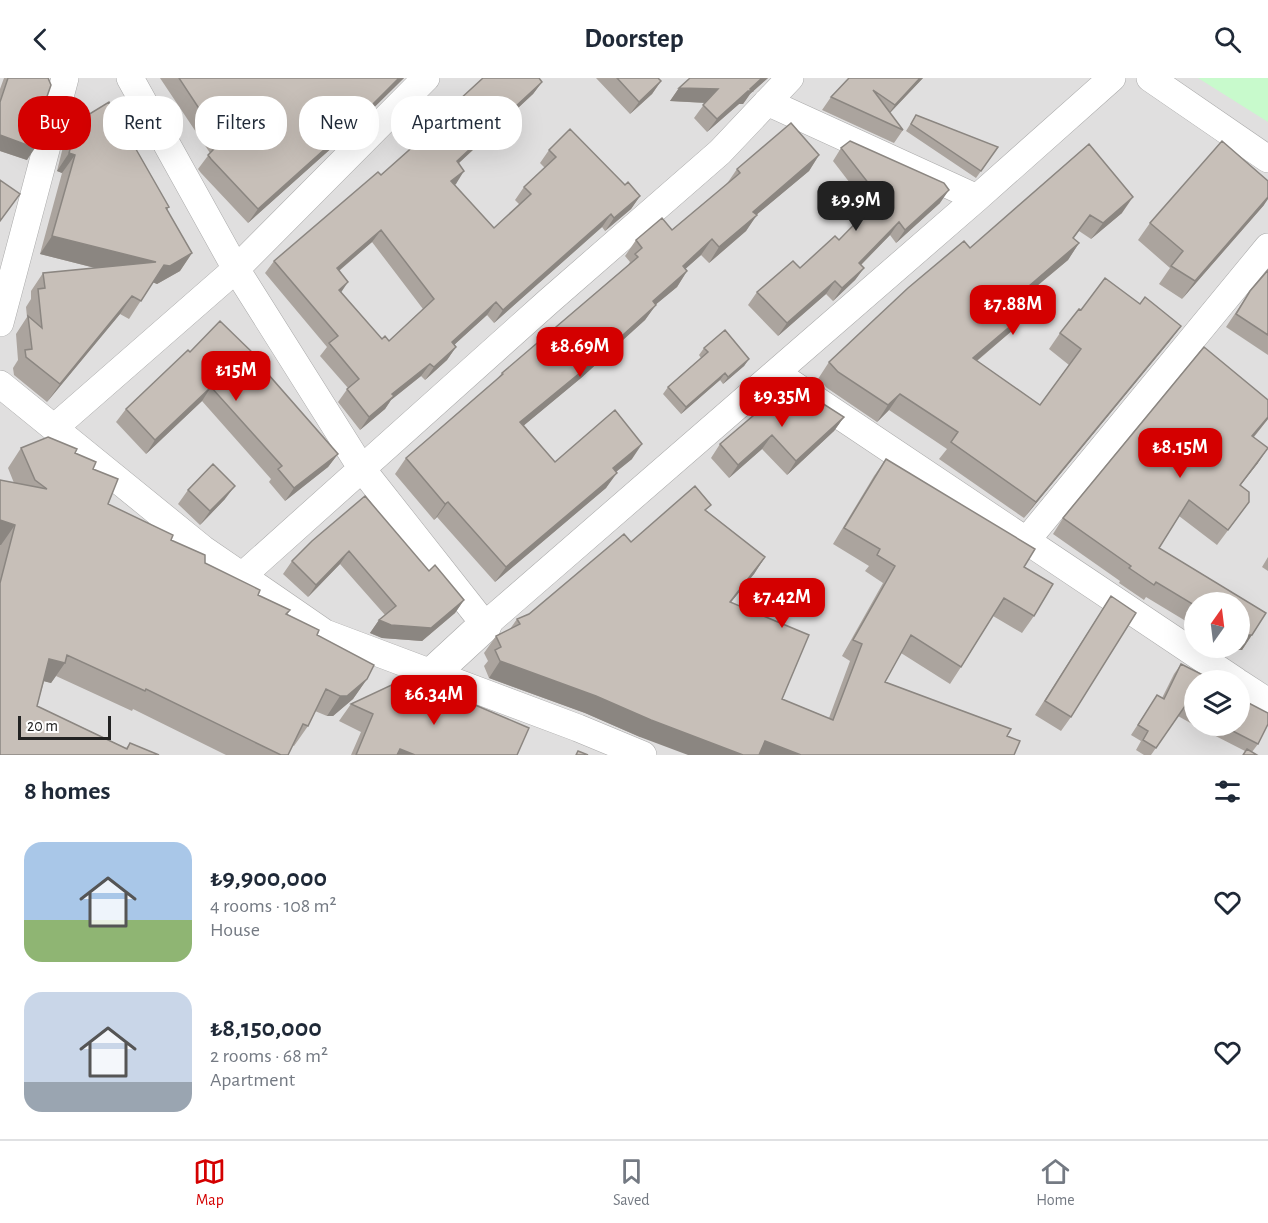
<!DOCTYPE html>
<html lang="en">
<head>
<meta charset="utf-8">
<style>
  :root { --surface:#fff; --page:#f6f6f7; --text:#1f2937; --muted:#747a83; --line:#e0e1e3; --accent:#d40000 }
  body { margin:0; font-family:"Alegreya Sans",sans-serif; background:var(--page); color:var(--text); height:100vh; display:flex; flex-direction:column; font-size:22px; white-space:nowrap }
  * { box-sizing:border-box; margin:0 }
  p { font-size:20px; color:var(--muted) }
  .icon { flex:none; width:33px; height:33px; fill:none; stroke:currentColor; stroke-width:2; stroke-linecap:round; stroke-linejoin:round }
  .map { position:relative; height:677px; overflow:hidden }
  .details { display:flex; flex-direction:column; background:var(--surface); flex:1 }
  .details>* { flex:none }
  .top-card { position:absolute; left:18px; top:18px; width:600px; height:54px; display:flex; gap:12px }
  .needle { width:39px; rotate:14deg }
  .buttons { position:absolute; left:1184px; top:514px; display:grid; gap:12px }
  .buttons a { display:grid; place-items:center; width:66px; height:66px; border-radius:50%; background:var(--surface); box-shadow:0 6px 24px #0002; font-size:30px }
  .scale { position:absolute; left:18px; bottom:15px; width:93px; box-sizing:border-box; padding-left:6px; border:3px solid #222; border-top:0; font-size:16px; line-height:21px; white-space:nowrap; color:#222; -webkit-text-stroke:4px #fff; paint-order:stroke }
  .price { position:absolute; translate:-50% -51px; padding:0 14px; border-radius:12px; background:var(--accent); color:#fff; font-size:20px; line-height:39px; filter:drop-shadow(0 2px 3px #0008) }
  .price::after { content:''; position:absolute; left:50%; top:36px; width:18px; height:14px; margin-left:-9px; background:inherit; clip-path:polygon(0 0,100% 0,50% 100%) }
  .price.current { background:#222; color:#fff }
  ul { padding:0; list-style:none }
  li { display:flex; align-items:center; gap:18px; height:150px; padding:0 24px }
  li span { display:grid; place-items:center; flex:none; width:168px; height:120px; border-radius:18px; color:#555 }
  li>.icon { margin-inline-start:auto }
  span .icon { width:72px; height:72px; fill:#fffc; stroke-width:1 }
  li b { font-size:26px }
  h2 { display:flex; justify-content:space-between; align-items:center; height:72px; padding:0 24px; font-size:26px }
  .chip { padding:0 21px; border-radius:24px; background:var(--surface); box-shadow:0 6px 24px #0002; font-size:21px; line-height:54px }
  .chip.current { background:var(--accent); color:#fff }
  header { display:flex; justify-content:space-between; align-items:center; height:78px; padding:0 24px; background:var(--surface); font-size:27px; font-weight:600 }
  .menu { display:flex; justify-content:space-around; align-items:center; height:84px; border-top:2px solid var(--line); background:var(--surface); font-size:16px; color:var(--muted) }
  .menu a { display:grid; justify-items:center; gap:3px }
  .menu .current { color:var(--accent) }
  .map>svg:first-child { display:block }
  .residential { fill:#e0dfdf; fill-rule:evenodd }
  .park { fill:#c8facc }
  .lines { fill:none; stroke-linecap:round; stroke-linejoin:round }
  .minor-casing { stroke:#a9a9a9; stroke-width:28 }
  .tertiary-casing { stroke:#a9a9a9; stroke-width:34 }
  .minor { stroke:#fff; stroke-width:27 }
  .tertiary { stroke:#fff; stroke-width:33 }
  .wall { fill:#aba49e; fill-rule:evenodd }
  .shaded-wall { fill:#8b8681 }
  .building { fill:#c7bfb8; stroke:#8b8681; stroke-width:1.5; fill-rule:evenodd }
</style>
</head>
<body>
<header><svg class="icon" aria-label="back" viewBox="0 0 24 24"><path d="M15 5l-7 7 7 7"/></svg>Doorstep<svg class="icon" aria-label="search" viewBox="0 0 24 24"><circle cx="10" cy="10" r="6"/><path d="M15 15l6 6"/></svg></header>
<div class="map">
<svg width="1268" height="677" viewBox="0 0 1268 677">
  <rect width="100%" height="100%" fill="#f2efe9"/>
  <!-- residential -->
  <path class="residential" d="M0,0H1268V677H0ZM1194,525H1239V570H1194ZM1194,603H1239V648H1194Z"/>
  <!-- park -->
  <path class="park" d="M1198,0H1268V44Z"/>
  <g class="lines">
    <defs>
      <path id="minor" d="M130,0L236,191L362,391L485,547L977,120L1112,0
        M1150,0L1268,81
        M767,24L977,120
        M0,245L65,0
        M776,295L1236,603
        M0,306L203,471L325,555L578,650L643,677
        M54,350L236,191L426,0
        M1026,463L1268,169
        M242,498L549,223L720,74L790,0
        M1239,605L1268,624"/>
      <path id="tertiary" d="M433,595L485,547"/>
    </defs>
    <!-- minor casing -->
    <use href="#minor" class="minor-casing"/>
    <!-- tertiary casing -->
    <use href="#tertiary" class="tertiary-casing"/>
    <!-- minor -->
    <use href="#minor" class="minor"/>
    <!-- tertiary -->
    <use href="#tertiary" class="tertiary"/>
  </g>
  <!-- wall -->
  <path class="wall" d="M4,0H48L27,82L0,73V11Z
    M160,0H404L345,58L248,145L201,95L198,91L210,75Z
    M596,0H658L661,3L652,16L630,36Z
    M690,0H768L750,16L743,26H739L707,54L694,40L705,25L670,23L679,10Z
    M849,0H923L890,35L903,52L894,65L822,32L831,19Z
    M542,4L533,16L459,85L456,106L454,107L494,150L520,127L515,122L524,109L545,90L540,85L549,72L625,107L640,118L631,131L605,153L602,149L494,245L487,237L454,267L456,269L447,282L425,302L421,298L391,322L385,331L360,352L338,324L348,310L320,278L327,269L265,195L274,183L381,97L425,58L434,45ZM372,164L423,231L389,263L382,261L341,214L339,193Z
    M916,37L998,69L976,100L906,53Z
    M78,43L169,129L167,132L192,175L180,193L157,206L153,204L129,241L120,236L47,324L14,297L13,290L18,282L16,256L27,239L26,229L31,221V213L43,195L95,190L40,176L62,95L57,93L65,61Z
    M1089,66L1122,135L1091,161L1079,153L1073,161L1079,165L1068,182L1017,225L1014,251L977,283L1040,327L1069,287L1049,271L1060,255L1081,232L1140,226L1181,248L1169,264L1024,440L939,381L947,371L889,332L877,344L827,310L818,301L829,284L970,170Z
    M841,70L940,125L896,165L890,157L861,187L864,190L855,202L833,223L826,216L778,258L748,227L757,214L800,190L839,162L870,131L833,83Z
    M819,77L809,93L756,137L746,153L709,185L701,177L685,191L687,193L677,209L656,226L645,242L581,300L524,347L555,384L632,381L616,394L606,410L495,504L437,439L434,442L395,396L406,380L496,302L502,295L628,187L630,184L625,178L636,162L672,152L726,107L737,91Z
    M1264,127L1182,221L1159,206L1170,190L1138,162L1150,145Z
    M1268,192V277L1226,249L1250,213Z
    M704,270L749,281L744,288L723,306L720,302L681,336L663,316L668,309L701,280L699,277Z
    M190,274L254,280L338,376L328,389L285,423L269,404L271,401L202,323L146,376L116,344L126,331Z
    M809,337L844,339L834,353L787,397L762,371L729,400L711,380L720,366Z
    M1268,341L1254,359L1258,385L1240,407L1238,439L1217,467L1179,438L1159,470L1266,535L1242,572H1232L1229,570H1239V525H1194V548L1146,519L1144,522L1119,505L1120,503L1053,456L1063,440Z
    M21,370L75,375L93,391L108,426L171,462L205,485L258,517L290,532L287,537L317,557L367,601L353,621L333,638H327L315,633L308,648L294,668L292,667L288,677H226L133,631L132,633L56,598L51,605L44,603L37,628L126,670L130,665L159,677H0V402L14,405L8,390Z
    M886,381L1024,489L1034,538L1022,555L993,538L961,589L950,606L901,575L885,604L1011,651L640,659L585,635L489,600L484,588L488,583L484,575L496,558L510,551L517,541L529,536L631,464L707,433L765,479L754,496L731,524L782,621L829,640L850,583L842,578L883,505L865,493L869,488L833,466L874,398Z
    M188,412L225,421L200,447L178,426Z
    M312,463L429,493L464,522L455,535L422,563L382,560L370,555L379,542L385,537L340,486L308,519L283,496L292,483Z
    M1268,479V493L1262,489Z
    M1111,518L1071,639L1061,653L1035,637Z
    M1181,586L1194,603V647L1178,638L1151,677H1144L1136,672L1141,663L1131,657L1157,617L1162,620L1174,596Z
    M468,624L517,677H351L361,654L339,643L351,626L464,629Z
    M1196,648H1239L1258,666L1252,674L1257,677H1243L1245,673Z"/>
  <!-- shaded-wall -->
  <path class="shaded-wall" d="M399,0H404L345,58L248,145L258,131Z
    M762,0H768L750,16L743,26H739L707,54L717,41Z
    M920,0H923L886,39L895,27Z
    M661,3L652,16L630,36L639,24Z
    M542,4L533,16L448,95L457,83Z
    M679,10L718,11L709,25L670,23Z
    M0,57L35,70L27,82L0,73Z
    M69,75L75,77L62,95L57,93Z
    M819,77L809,93L742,149L753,134Z
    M464,93L456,106L442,116L451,103Z
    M949,112L940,125L896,165L905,152Z
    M640,118L631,131L605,153L614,140Z
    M1133,119L1122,135L1091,161L1103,145Z
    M1268,119V121L1264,127L1182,221L1195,203Z
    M611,136L602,149L494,245L503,232Z
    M757,137L746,153L709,185L719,169Z
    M899,144L890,157L851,197L859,185Z
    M381,152L372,164L328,202L337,190Z
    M52,158L156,184L143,202L40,176Z
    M712,161L701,177L672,203L683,188Z
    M1079,165L1068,182L1002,237L1014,221Z
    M192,175L180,193L157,206L152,204L164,187Z
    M864,190L855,202L833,223L842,210Z
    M687,193L677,209L642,238L653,223Z
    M835,203L826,216L778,258L787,245Z
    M348,204L340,216L339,212Z
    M132,218L120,236L47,324L60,306Z
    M496,224L487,237L443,277L452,264Z
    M656,227L645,242L581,300L510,359L520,344Z
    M1026,235L1014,251L961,296L973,280Z
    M1181,248L1169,264L1024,440L1036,424Z
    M456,269L447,282L425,302L434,289Z
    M749,281L744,288L723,306L728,299Z
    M430,286L421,298L391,322L385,331L360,352L369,339L392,316Z
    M725,295L720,302L681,336L686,329Z
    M211,309L202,323L146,376L155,362Z
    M900,316L889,332L877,344L888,327Z
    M844,339L834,353L787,397L796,383Z
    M1268,339V341L1242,373L1252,358Z
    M772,357L762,371L729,400L738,387Z
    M642,366L632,381L602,405L613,390Z
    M1268,370L1258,385L1229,422L1240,407Z
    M338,376L328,389L285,423L294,410Z
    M617,395L606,410L495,504L506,489Z
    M235,408L225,421L200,447L210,433Z
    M448,424L437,439L434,442L445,426Z
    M0,442L15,447L1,467H0Z
    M349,473L340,486L308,519L316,507Z
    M765,479L754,496L718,540L730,524Z
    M464,522L455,535L422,563L382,560L370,555L379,542Z
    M1243,557H1252L1242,572H1232L1233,570H1239V562Z
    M49,581L65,585L51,605L35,601Z
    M500,583L596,618L743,677H688L640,659L585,635L489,600Z
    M367,601L353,621L333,638H327L340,618Z
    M765,663L801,677H755Z
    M400,671L415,677H395Z"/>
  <!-- building -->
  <path class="building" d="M8,0H48L51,7L44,27L47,28L35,70L0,57V24Z
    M179,0H399L355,44L258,131L211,81L208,77L221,64Z
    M483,0H539L542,4L457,83L464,93L451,103L494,150L531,116L524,109L556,79L549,72L570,51L625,107L628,104L640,118L614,140L611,136L503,232L496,224L452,264L456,269L434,289L430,286L392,316L394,318L369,339L347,311L359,301L329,265L338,258L274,183L378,94L381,97L436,48L434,45ZM381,152L434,221L389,263L385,258L382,261L339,212L348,204L337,190Z
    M617,0H658L661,3L639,24Z
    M690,0H762L750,11L752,13H748L717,41L703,27L718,11L679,10Z
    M849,0H920L895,27L873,12L903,52L831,19Z
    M109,24L169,129L166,130L192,175L170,188L164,187L141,223L132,218L60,306L26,279L25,272L32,271L28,238L42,250L38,211L45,210L43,195L156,184L52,158L75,77L69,75L78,43Z
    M916,37L998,69L981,93L911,46Z
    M791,45L819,77L753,134L757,137L719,169L712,161L683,188L687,193L653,223L656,227L592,285L520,344L555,384L615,332L642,366L613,390L617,395L506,489L448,424L445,426L406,380L503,296L502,295L638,179L635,176L642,170L636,162L662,140L672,152L740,95L737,91Z
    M850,63L944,105L949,112L905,152L899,144L859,185L864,190L842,210L835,203L787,245L757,214L793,183L800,190L835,158L839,162L880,120L841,70Z
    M1222,63L1268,103V119L1195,203L1171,188L1183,173L1150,145Z
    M1089,66L1133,119L1103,145L1090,137L1073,160L1079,165L1014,221L1026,235L973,280L1040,327L1081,271L1060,255L1079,231L1081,232L1105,200L1140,226L1145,219L1181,248L1036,424L951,364L958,354L900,316L888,327L838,294L829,284L908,210L964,163L970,170Z
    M0,102L20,116L0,143Z
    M1268,192V257L1236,236L1250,213Z
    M220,243L256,278L254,280L338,376L294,410L278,391L282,388L211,309L155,362L126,331L188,272L190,274Z
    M725,252L749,281L728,299L725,295L686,329L668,309L708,274L704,270Z
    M1204,269L1268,322V339L1252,358L1268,370L1240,407L1249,414V424L1228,452L1189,422L1159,470L1266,535L1252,557H1243L1239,555V525H1194V527L1156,504L1154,507L1129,490L1131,488L1063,440Z
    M780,315H790L809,337L822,325L844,339L796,383L772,357L738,387L720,366Z
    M48,359L77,371L75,375L96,384L93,391L118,401L108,426L173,457L171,462L205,477V485L260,512L258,517L290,532L286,536L319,552L317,557L374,587L367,601L347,618H340L326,611L308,648L303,646L288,677H281L146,611L145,613L67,577L65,585L49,581L37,628L127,671L130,665L159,677H0V505L15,447L0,442V402L47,411L35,402L21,370Z
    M886,381L1035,471L1024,489L1053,506L1034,538L1004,520L961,589L911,557L885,604L1011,651L1007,658L1020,663L1014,677H801L765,663L759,677H743L651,642L596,618L500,583L495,572L501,569L496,558L520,546L517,541L529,536L624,456L631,464L695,408L711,427L705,432L765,479L730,524L809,557L782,621L833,642L862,566L853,562L895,488L877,477L880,471L844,450Z
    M213,386L235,408L210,433L188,412Z
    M365,418L429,493L435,487L464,522L431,550L391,547L379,542L396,528L349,473L316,507L292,483L312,463Z
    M1111,518L1136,535L1071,639L1045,623Z
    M1181,586L1211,601L1210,603H1194V633L1185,628L1156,670L1143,662L1148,653L1138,647L1157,617L1164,621Z
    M400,603L465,630L468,624L529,650L517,677H415L400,671L397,677H356L373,636L351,626Z
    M1239,620L1268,635V646L1258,666L1223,648H1239Z
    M1247,671L1257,677H1243Z
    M578,673L588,677H576Z"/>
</svg>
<div class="buttons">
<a><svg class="needle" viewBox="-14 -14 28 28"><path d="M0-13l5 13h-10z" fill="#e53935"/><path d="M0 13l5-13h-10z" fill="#747a83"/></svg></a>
<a><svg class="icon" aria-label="layers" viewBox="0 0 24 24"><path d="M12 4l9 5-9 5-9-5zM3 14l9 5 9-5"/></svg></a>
</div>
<div class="scale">20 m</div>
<b class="price current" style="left:856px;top:154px">₺9.9M</b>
<b class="price" style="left:1013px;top:258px">₺7.88M</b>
<b class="price" style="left:580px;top:300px">₺8.69M</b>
<b class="price" style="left:236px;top:324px">₺15M</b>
<b class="price" style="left:782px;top:350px">₺9.35M</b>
<b class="price" style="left:1180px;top:401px">₺8.15M</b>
<b class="price" style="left:782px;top:551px">₺7.42M</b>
<b class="price" style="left:434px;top:648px">₺6.34M</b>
<div class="top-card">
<a class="chip current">Buy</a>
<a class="chip">Rent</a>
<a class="chip">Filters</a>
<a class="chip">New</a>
<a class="chip">Apartment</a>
</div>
</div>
<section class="details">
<h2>8 homes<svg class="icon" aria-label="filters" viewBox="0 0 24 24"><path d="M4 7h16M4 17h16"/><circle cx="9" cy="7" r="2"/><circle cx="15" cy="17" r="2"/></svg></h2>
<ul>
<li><span style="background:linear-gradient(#a9c7e8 65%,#8fb573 0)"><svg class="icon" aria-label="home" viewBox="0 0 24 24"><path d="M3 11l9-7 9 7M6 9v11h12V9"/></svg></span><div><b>₺9,900,000</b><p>4 rooms · 108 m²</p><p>House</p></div><svg class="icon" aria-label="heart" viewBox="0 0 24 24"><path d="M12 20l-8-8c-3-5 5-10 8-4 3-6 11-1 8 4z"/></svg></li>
<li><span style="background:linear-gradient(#c9d6e8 75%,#9aa5b1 0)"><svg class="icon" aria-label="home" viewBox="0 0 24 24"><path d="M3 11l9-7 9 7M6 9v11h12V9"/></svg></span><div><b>₺8,150,000</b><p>2 rooms · 68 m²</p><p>Apartment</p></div><svg class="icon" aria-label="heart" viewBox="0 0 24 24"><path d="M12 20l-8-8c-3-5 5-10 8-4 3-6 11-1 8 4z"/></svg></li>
</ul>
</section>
<nav class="menu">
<a class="current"><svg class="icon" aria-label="map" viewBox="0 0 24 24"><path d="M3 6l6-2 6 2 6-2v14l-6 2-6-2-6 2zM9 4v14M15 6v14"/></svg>Map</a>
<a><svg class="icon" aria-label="saved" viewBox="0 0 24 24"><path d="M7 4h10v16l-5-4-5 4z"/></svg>Saved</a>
<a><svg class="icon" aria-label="home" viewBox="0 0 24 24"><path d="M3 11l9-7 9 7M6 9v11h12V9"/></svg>Home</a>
</nav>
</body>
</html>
